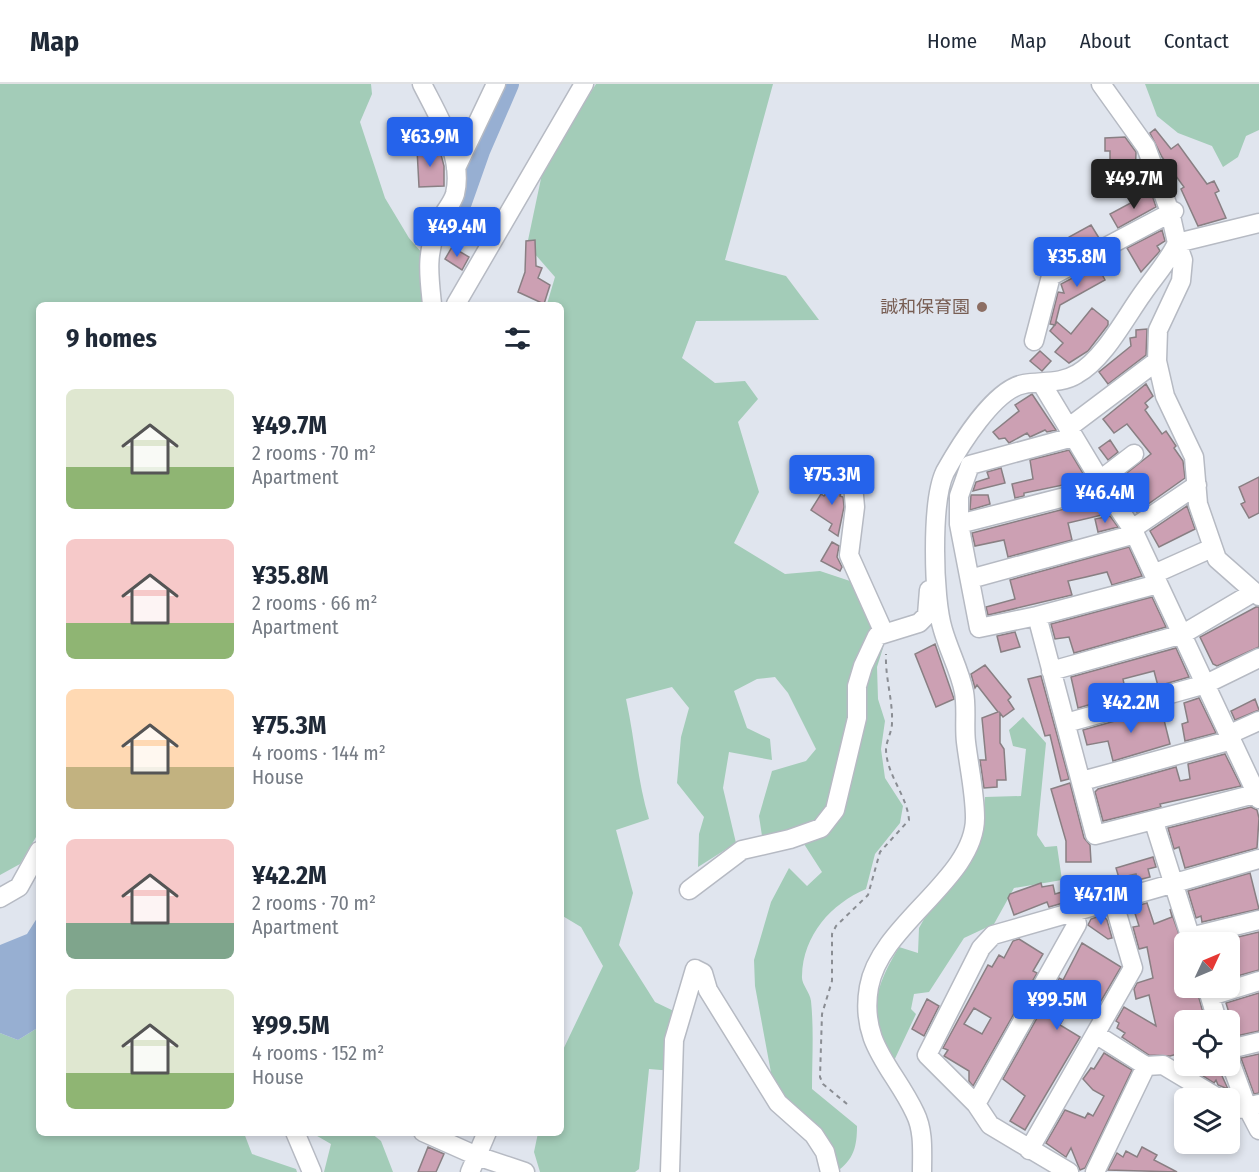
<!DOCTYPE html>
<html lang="en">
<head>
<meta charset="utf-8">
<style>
  :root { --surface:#fff; --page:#f2f2f3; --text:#1f2937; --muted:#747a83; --line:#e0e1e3; --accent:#2563eb }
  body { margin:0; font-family:"Fira Sans Condensed","Noto Sans JP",sans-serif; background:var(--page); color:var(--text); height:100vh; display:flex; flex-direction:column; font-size:22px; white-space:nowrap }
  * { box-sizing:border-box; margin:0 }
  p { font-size:20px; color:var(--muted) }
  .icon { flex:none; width:33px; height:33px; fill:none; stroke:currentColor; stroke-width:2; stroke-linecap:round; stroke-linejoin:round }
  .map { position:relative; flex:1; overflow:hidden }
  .sheet { position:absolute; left:36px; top:218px; width:528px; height:834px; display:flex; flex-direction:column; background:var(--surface); border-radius:9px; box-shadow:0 3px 9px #0003 }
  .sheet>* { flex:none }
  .needle { width:39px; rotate:46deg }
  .tools { position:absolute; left:1174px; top:848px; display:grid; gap:12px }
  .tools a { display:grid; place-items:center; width:66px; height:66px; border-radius:9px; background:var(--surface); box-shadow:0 3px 9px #0003; font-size:30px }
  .price { position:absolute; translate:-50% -51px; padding:0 14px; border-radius:6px; background:var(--accent); color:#fff; font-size:20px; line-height:39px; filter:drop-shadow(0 2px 3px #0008) }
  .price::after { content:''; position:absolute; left:50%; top:36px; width:18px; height:14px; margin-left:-9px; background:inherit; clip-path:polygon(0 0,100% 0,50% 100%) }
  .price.selected { background:#222; color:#fff }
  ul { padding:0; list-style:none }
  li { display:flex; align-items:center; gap:18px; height:150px; padding:0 30px }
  li span { display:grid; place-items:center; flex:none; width:168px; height:120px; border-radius:9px; color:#555 }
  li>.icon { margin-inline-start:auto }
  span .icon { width:72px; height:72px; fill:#fffc; stroke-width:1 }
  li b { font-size:26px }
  h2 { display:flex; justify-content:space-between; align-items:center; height:72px; padding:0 30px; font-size:26px }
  header { display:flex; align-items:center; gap:36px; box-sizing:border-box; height:84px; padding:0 30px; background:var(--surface); border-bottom:2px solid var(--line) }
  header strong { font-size:28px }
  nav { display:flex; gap:33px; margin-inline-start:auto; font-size:21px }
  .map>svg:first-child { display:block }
  .green { fill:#a3ccb8 }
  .water { fill:#97afd2 }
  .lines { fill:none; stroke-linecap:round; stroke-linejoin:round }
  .river { stroke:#97afd2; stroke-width:22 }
  .building { fill:#cca0b3; stroke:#897f83; stroke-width:1.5; fill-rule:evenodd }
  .minor-casing { stroke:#b6bac3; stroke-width:21 }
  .path { stroke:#8a8d93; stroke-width:2; stroke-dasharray:4.5 4.5; stroke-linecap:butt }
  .minor { stroke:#fff; stroke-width:18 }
  .education-dot { fill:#8d6e63; stroke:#e0e5ee; stroke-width:2 }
  .labels { text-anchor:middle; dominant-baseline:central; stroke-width:4.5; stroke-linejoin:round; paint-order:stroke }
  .education-label { font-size:18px; fill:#785e54; stroke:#e0e5ee; text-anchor:end }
</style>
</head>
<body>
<header>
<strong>Map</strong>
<nav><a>Home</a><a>Map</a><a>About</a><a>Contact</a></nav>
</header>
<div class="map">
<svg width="1259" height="1088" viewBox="0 0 1259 1088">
  <rect width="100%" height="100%" fill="#e0e5ee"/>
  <!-- green -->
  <path class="green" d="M0,0H371L372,10L360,38L385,114L409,154L422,169L427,220H39V748L20,780L0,791Z
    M596,0H773L725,176L786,192L819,236L696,237L682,274L715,299L745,297L758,315L738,338L759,408L734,459L785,490L820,487L853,498L877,545L850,637L834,710L822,733L805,741L762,752L759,732L772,687L806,677L816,665L788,609L775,593L757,595L734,607L747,644L770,655L772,676L729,668L723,704L736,759L698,783L699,750L704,733L677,699L681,653L689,624L672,603L626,615C635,656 637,695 649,735L616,746L633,809L619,861L655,918L678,929L673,987L649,985L639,1085L635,1088H540L534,1068L538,1049L561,1048V970L603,882L581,843L561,831V220H547L555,193L527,161L543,85Z
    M1145,0H1259V46L1246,52L1238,73L1223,83L1212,62L1178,49L1157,32Z
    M880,553L883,564L877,583L878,615L885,637L881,665L885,694L903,722L900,739L875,770L866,805C831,820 803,851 802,892C801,900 810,908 811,917C814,946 812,976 812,1005L857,1042C857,1062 854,1076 836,1088L782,1015L772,994L755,902L754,876L771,818L789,784L807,802L822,788L804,760L825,746L861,607Z
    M1023,633L1046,659L1037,751L1045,763L1057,762L1062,796L1014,804L994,840L964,854L929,908L914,910L911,925L916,930L892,981C867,934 872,908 899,863L918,869L919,844L932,821L973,769L982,747L985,713L1021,712L1026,665L1013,662L1009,646Z
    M39,943V1048L244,1049L252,1070L296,1085L297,1088H0V949L18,956Z
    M312,1049H371L381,1057L393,1088H324L331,1060Z"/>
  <!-- water -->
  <path class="water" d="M39,831V943L18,956L0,949V861L27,850Z"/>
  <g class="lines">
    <!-- river -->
    <path class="river" d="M450,135L461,118L479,67L508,0"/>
  </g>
  <!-- building -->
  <path class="building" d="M1155,45L1171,65L1178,60L1207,100L1214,97L1219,107L1215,109L1226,134L1198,142L1181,105L1184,103L1162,73L1150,49Z
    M1125,53L1136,68L1135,94H1110V67H1105V54Z
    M439,63L444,82V102L419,103L417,65Z
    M1151,108L1156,123L1118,144L1110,130Z
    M1091,141L1099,154L1057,176L1059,167L1069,153Z
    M1162,146L1165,157L1157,162L1160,167L1141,188L1127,164Z
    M535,156L536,182L542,184L538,194L550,201L544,220L518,208L525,188L526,157Z
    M452,163L469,173L462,186L445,175Z
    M1097,181L1105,196L1060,221L1055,241L1050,240L1058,208L1064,209L1061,200Z
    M1092,224L1108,237V241L1088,267L1069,279L1055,268L1063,259L1050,247L1057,238L1071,250Z
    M1147,245L1146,271L1108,300L1099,288L1131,262L1130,254L1136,253V246Z
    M1040,267L1051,277L1042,287L1030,277Z
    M1146,300L1153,312L1145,319L1148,323L1145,326L1162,350L1166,347L1176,362L1174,364L1183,377L1185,394L1137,428L1118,396L1151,370L1127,340L1114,349L1103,335Z
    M1032,310L1056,346L1047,348L1045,346L1030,353L1027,349L1009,359L1005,354L999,355L993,348L1019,327L1015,321Z
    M1110,356L1118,368L1108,376L1099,364Z
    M1069,366L1087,396L1024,409V412L1015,414L1012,400L1033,395L1030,376Z
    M1001,384L1005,399L973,407L976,398L989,394L987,388Z
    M843,390L846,392L840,412L843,413L844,423L838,452L829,446L832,440L811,426L821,410L824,412Z
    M1259,393V429L1249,434L1241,420L1245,418L1239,403Z
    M971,411H988L990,420L970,426Z
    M1099,416L1102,431L1068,439L1072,456L1008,473L1004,456L975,462L972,449Z
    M1187,422L1195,445L1159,463L1150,447Z
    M1110,432L1118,443L1098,448L1095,435Z
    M832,458L839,462L837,473L842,483L840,487L821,477Z
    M1129,463L1142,492L1112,501L1107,488L1086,493L1068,497L1072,511L988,531L986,523L1015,515L1010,496Z
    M1152,513L1166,543L1074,569L1069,553L1055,555L1051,540Z
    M1256,523H1259V563L1217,582L1213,580L1200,553Z
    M1015,548L1020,563L1001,568L997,552Z
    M935,560L954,615L936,623L915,570Z
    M1176,564L1189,593L1158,602L1154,587L1123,595L1126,610L1078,624L1071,593Z
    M985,581L1011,613L1008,616L1014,625L1003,633L1000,629V659L1004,665L1006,696H997V703L984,704L980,676H986L982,634L998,628L977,601L975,604L971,590Z
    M1041,592L1069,695L1061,697L1050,651L1045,652L1028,595Z
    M1199,614L1216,649L1185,657L1182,640L1188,638L1184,619Z
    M1255,615L1259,626L1235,636L1231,627Z
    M1161,624L1170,660L1113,677L1108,657L1087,661L1083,646Z
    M1225,670L1241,702L1160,720L1161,723L1103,737L1095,708L1098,705L1176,683L1180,697L1190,695L1188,680Z
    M1070,699L1084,754L1090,761L1091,778H1066V757L1051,705Z
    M1251,723L1257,726L1259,734L1257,764L1185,784L1179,763L1174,765L1168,744Z
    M1153,773L1156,783L1148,785L1150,793L1138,796L1136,790L1119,794L1116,784Z
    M1250,789L1259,825L1202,838L1201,832L1196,834L1188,807Z
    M1099,797L1101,808L1049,823L1047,818L1014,831L1008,814L1010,810L1041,799L1042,803L1053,801L1055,810Z
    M1147,819L1154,840L1172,833L1170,825L1185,867V903H1196L1205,936H1185V968L1170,972L1149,971L1122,953L1125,949L1117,944L1119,939L1116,937L1124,923L1156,942L1149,911L1136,915L1134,905L1137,899L1153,894L1147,863L1139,865L1133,843L1139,842L1133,823Z
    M1103,831L1107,836L1112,854L1108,855L1088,841L1091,835Z
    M1259,848V886L1230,894V858H1217Z
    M1019,855L1043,870L1033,887L1037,889L973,1002L969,997V987L944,972L948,966L943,964L988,881L992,883L999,871L1004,874L1013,857ZM974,924L991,934L982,950L964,940Z
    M1082,859L1121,883L1101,917L1094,913L1082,931L1070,923L1060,941L1080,953L1025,1046L1010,1037L1025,1012L1003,995L1042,925L1045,927L1058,905L1055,903L1059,894L1063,896Z
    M1259,909V947L1236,952L1226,919Z
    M927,915L939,922L924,952L912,945Z
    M1104,969L1132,986L1085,1084L1080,1086L1071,1064L1066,1073L1046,1059L1065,1026L1085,1034L1088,1029L1093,1032L1104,1012L1093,1006L1083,995L1091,984L1094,985Z
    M1259,970V1009L1254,1010L1241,974Z
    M1191,981H1217L1228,1005L1218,1001L1216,996L1214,999L1192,985Z
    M428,1063L444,1070L436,1088H418Z
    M1142,1063L1157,1071L1154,1076L1177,1088L1108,1086L1117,1069L1123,1073L1126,1067L1137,1073Z"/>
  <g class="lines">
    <defs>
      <path id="minor" d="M422,0C438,32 464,73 455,110C452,121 441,131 437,143C426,171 429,192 432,220
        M456,84L496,0
        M1259,139L1177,159L1183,176L1181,197L1158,246L1157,277L1165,312L1194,373L1198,420L1217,475L1259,512
        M456,220L584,0
        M1034,257L1051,192L1174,127
        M1042,300L1104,403L1133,446L1259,715
        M1068,344L1157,277
        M1073,353L970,381L959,412V440L979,544L1037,532L1158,500
        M1100,396L1134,370
        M853,401L855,423L849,471L884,549
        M959,440L1104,403
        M1154,490L1212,464
        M970,495L1128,452L1138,441L1197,401
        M1037,532L1095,751L1259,709
        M1051,587L1183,550L1254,508
        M1066,639L1206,600L1259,574
        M1230,650L1259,637
        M1082,697L1232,656
        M1154,738L1192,858
        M689,806L742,766L790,755L821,744L835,726L857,634V602L863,582L877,552L919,539L927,531L929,506
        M0,814L19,803L39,767
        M1190,853L1259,836
        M1207,903L1217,936
        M1211,912L1259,897
        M1097,951L1146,982
        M1230,965L1259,958
        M1230,977L1247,1023L1259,1020
        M976,1020L1077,840L1074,827
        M1230,1021L1238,1025L1247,1023L1259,1046
        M295,1048L312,1088
        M423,1048L477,1072L525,1088
        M1029,1066L1133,884L1113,816
        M470,1088L487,1048
        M670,1088L674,956L695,885L703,889L708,906L778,1019L814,1051L825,1068L830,1088
        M922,1088C922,1068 924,1047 915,1029C894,984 859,960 869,903C880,840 975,795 975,734C975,709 969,683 966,658C964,642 967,624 964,608C960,587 949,567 943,546C933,514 931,417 945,388C959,363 994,305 1024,300C1042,297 1061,300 1077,290C1104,275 1125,234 1143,209C1154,193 1168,178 1177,159L1170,128L1146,63L1101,0
        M1069,1088L990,1041L976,1020L927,971L981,864L993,851L1259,775
        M1095,1088L1146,982L1163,981L1218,1014"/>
    </defs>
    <!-- minor casing -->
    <use href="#minor" class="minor-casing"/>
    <!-- path -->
    <path class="path" d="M847,1020L823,1000L820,993L822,930L832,897V850L836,842L868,811L880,768L909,736C907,711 887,692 886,666C886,657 892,648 892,639C893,616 885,594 886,570"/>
    <!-- minor -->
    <use href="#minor" class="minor"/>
  </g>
  <!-- markers -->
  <circle class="education-dot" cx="982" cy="223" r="6"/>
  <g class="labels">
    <!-- education labels -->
    <g class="education-label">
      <text x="970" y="223">誠和保育園</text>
    </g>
  </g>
</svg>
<div class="tools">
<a><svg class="needle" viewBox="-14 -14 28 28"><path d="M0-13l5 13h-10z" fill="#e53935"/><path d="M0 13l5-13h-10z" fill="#747a83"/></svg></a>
<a><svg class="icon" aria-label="locate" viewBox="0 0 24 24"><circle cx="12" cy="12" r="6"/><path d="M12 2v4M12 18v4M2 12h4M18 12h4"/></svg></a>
<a><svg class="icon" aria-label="layers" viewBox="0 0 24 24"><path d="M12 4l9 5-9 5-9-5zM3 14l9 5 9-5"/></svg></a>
</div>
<b class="price" style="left:430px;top:84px">¥63.9M</b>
<b class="price selected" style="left:1134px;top:126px">¥49.7M</b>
<b class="price" style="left:457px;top:174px">¥49.4M</b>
<b class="price" style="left:1077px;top:204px">¥35.8M</b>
<b class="price" style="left:832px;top:422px">¥75.3M</b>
<b class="price" style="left:1105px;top:440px">¥46.4M</b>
<b class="price" style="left:1131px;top:650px">¥42.2M</b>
<b class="price" style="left:1101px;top:842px">¥47.1M</b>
<b class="price" style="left:1057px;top:947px">¥99.5M</b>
<section class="sheet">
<h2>9 homes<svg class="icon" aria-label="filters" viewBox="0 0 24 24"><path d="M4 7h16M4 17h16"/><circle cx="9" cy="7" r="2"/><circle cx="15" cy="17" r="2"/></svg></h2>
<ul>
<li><span style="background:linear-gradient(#dfe7d0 65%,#8fb573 0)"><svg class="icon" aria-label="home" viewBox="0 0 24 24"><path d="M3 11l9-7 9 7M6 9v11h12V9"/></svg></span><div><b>¥49.7M</b><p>2 rooms · 70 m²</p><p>Apartment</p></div></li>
<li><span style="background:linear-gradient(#f6c9c9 70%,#8fb573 0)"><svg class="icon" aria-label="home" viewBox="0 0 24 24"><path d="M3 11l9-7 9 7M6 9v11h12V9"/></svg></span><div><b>¥35.8M</b><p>2 rooms · 66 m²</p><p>Apartment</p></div></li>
<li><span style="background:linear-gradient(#ffd9b3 65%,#c2b280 0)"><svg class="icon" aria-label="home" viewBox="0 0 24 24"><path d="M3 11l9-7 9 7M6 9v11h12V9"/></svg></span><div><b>¥75.3M</b><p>4 rooms · 144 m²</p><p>House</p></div></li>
<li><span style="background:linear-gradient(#f6c9c9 70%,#7fa58c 0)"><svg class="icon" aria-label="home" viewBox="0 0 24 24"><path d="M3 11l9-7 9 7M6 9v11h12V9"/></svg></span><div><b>¥42.2M</b><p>2 rooms · 70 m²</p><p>Apartment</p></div></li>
<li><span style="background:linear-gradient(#dfe7d0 70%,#8fb573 0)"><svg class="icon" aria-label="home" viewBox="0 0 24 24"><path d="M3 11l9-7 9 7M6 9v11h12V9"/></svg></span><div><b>¥99.5M</b><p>4 rooms · 152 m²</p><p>House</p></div></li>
</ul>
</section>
</div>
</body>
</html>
